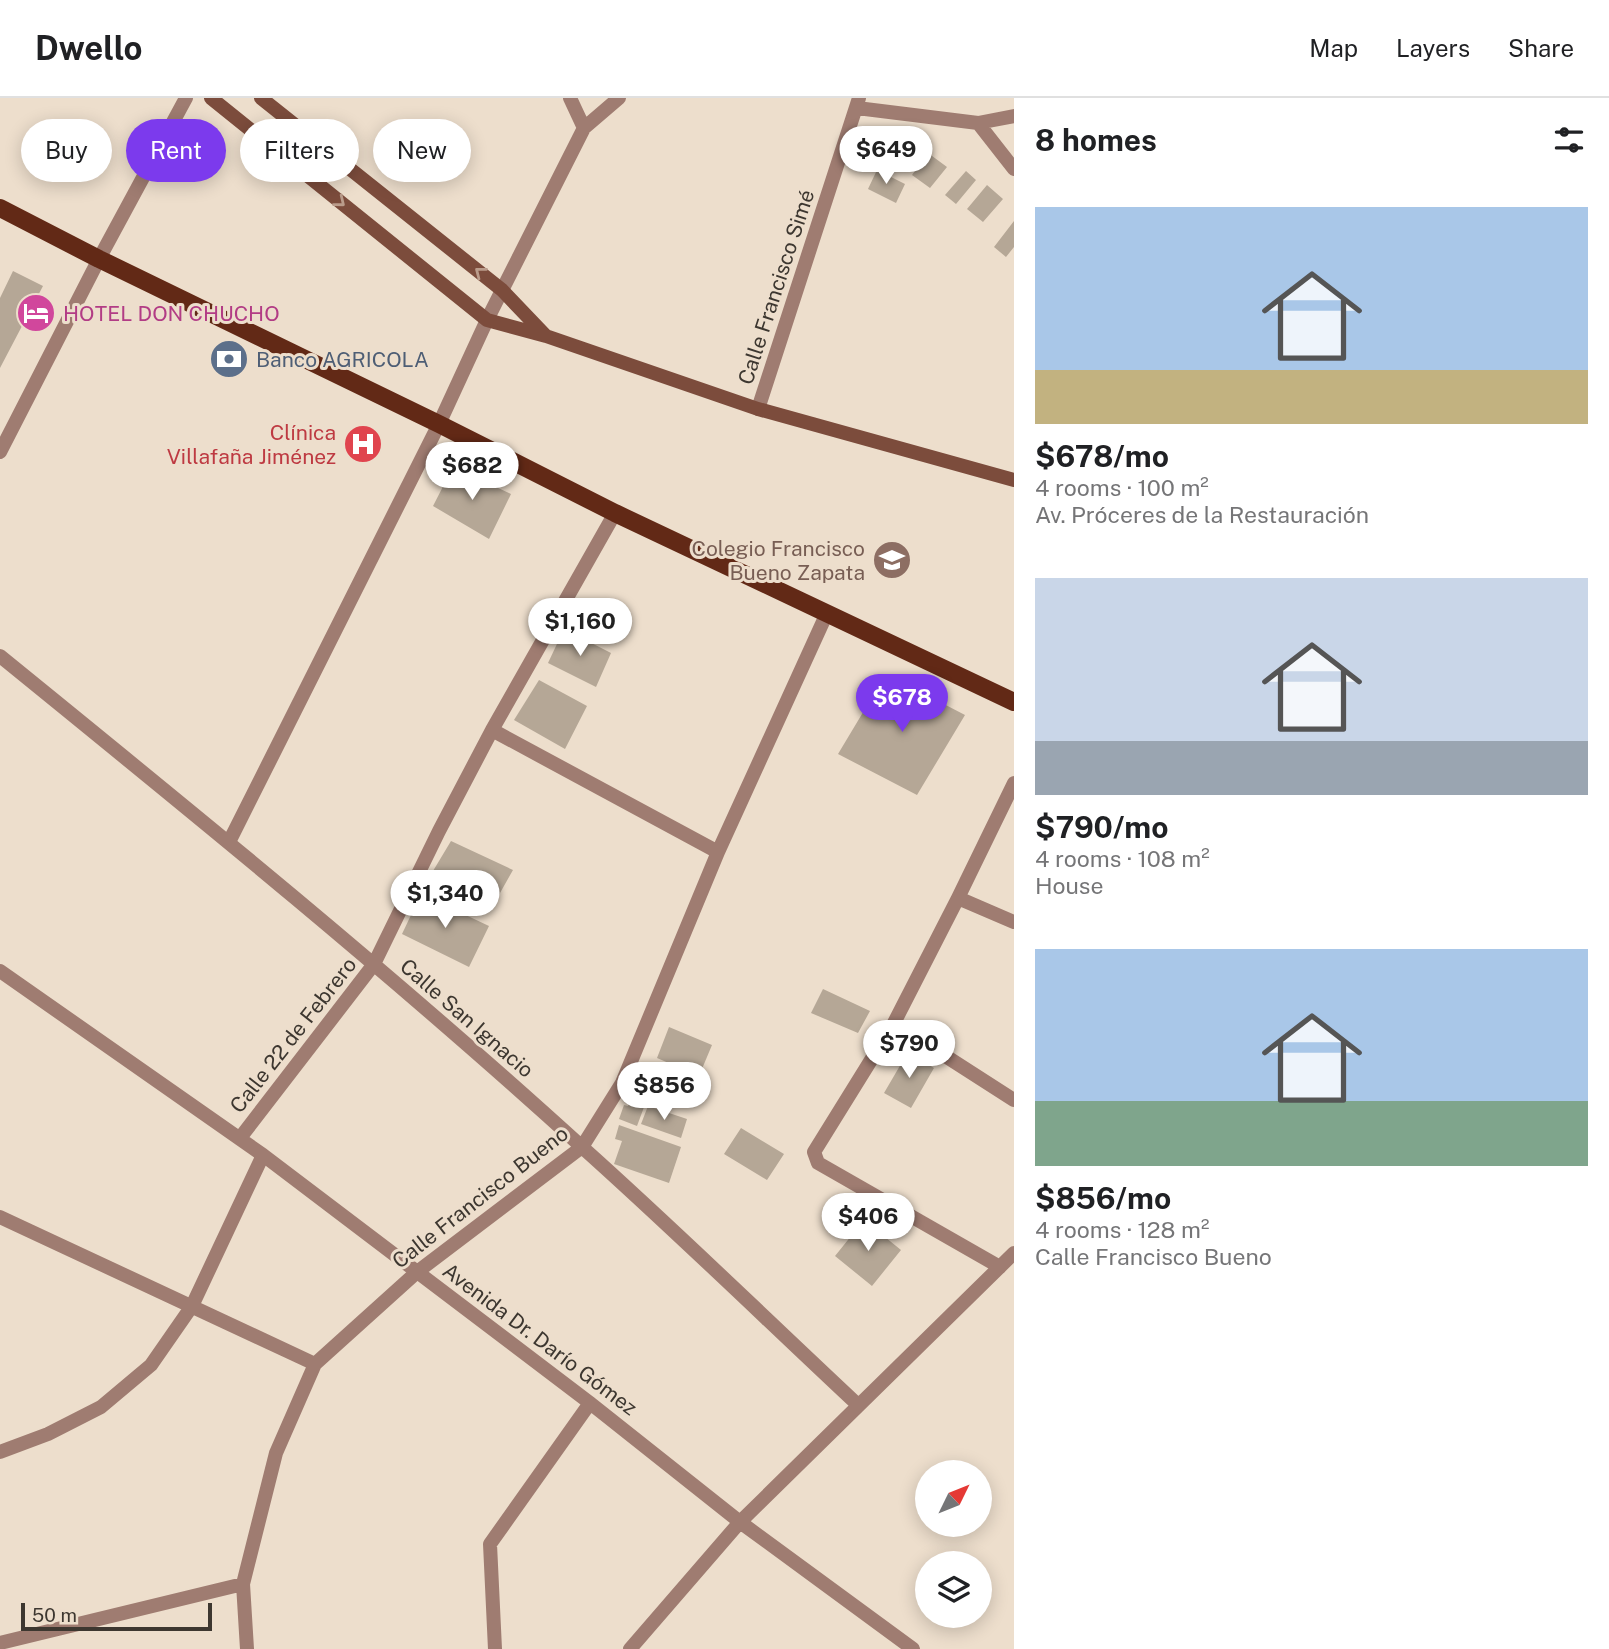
<!DOCTYPE html>
<html lang="en">
<head>
<meta charset="utf-8">
<style>
  :root { --surface:#fff; --page:#f2f2f2; --text:#202124; --muted:#757577; --line:#e0e0e0; --accent:#7c3aed }
  body { margin:0; font-family:"Public Sans",sans-serif; background:var(--page); color:var(--text); height:100vh; display:flex; flex-direction:column; font-size:26px; white-space:nowrap }
  * { box-sizing:border-box; margin:0 }
  p { font-size:23px; color:var(--muted) }
  .icon { flex:none; width:38px; height:38px; fill:none; stroke:currentColor; stroke-width:2; stroke-linecap:round; stroke-linejoin:round }
  .map { position:relative; flex:1; overflow:hidden }
  .sheet { display:flex; flex-direction:column; background:var(--surface); width:595px }
  .sheet>* { flex:none }
  .top-card { position:absolute; left:21px; top:21px; width:665px; height:63px; display:flex; gap:14px }
  .needle { width:46px; rotate:47deg }
  .controls { position:absolute; left:915px; top:1362px; display:grid; gap:14px }
  .controls a { display:grid; place-items:center; width:77px; height:77px; border-radius:50%; background:var(--surface); box-shadow:0 4px 18px #0003; font-size:35px }
  .scale { position:absolute; left:21px; bottom:18px; width:191px; box-sizing:border-box; padding-left:7px; border:4px solid #3d3730; border-top:0; font-size:19px; line-height:24px; white-space:nowrap; color:#3d3730; -webkit-text-stroke:5px #eddecc; paint-order:stroke }
  .price { position:absolute; translate:-50% -60px; padding:0 16px; border-radius:24px; background:#fff; color:#222; font-size:23px; line-height:46px; filter:drop-shadow(0 2px 4px #0008) }
  .price::after { content:''; position:absolute; left:50%; top:42px; width:21px; height:16px; margin-left:-10px; background:inherit; clip-path:polygon(0 0,100% 0,50% 100%) }
  .price.on { background:var(--accent); color:#fff }
  ul { padding:0; list-style:none }
  li { display:grid; align-content:center; gap:14px; height:371px; padding:0 21px }
  li span { display:grid; place-items:center; height:217px; border-radius:0px; color:#555 }
  li>.icon { margin-inline-start:auto }
  span .icon { width:126px; height:126px; fill:#fffc; stroke-width:1 }
  li b { font-size:30px }
  h2 { display:flex; justify-content:space-between; align-items:center; height:84px; padding:0 21px; font-size:30px }
  .chip { padding:0 24px; border-radius:32px; background:var(--surface); box-shadow:0 4px 18px #0003; font-size:24px; line-height:63px }
  .chip.on { background:var(--accent); color:#fff }
  header { display:flex; align-items:center; gap:42px; box-sizing:border-box; height:98px; padding:0 35px; background:var(--surface); border-bottom:2px solid var(--line) }
  header strong { font-size:33px }
  nav { display:flex; gap:38px; margin-inline-start:auto; font-size:24px }
  main { display:flex; flex:1; min-height:0 }
  .map>svg:first-child { display:block }
  .building { fill:#b5a796 }
  .lines { fill:none; stroke-linecap:round; stroke-linejoin:round }
  .street { stroke:#9f7c71; stroke-width:14 }
  .secondary { stroke:#7c4c3c; stroke-width:14 }
  .primary { stroke:#622916; stroke-width:18 }
  .oneway { stroke:#ba9c8b }
  .labels { text-anchor:middle; dominant-baseline:central; stroke-width:6; stroke-linejoin:round; paint-order:stroke }
  .street-label { font-size:21px; fill:#3d3730; stroke:#eddecc }
  .hotel-label { font-size:21px; fill:#b23c85; stroke:#eddecc; text-anchor:start }
  .service-label { font-size:21px; fill:#4e5e75; stroke:#eddecc; text-anchor:start }
  .health-label { font-size:21px; fill:#be3a42; stroke:#eddecc; text-anchor:end }
  .education-label { font-size:21px; fill:#785e54; stroke:#eddecc; text-anchor:end }
</style>
</head>
<body>
<header>
<strong>Dwello</strong>
<nav><a>Map</a><a>Layers</a><a>Share</a></nav>
</header>
<main>
<div class="map">
<svg width="1014" height="1551" viewBox="0 0 1014 1551">
  <rect width="100%" height="100%" fill="#eddecc"/>
  <!-- building -->
  <path class="building" d="M874,35L914,47L908,67L868,56Z
    M928,55L947,69L930,90L912,77Z
    M877,72L905,86L896,105L868,91Z
    M966,73L976,82L956,106L945,97Z
    M987,87L1003,101L983,124L967,111Z
    M1014,123V149L1006,159L994,149Z
    M13,173L43,188L0,270V200Z
    M453,369L511,396L489,441L433,408Z
    M564,531L611,555L596,589L548,565Z
    M886,576L965,617L917,697L838,656Z
    M539,582L587,608L565,651L514,622Z
    M451,743L513,772L491,811L427,783Z
    M421,796L489,828L469,869L402,836Z
    M823,891L870,913L858,935L811,915Z
    M669,929L712,947L699,978L657,960Z
    M908,954L934,970L911,1010L884,995Z
    M653,973L694,987L687,1010L646,996Z
    M633,995L647,1001L637,1028L619,1021L624,1007L628,1008Z
    M648,1008L687,1021L681,1040L641,1026Z
    M619,1027L681,1049L669,1085L614,1066L622,1043L615,1041Z
    M741,1030L784,1056L767,1082L724,1056Z
    M864,1122L901,1152L872,1188L835,1158Z"/>
  <g class="lines">
    <!-- street -->
    <path class="street" d="M570,0L584,30
      M857,10L978,25L1014,18
      M978,25L1014,71
      M758,311L859,0
      M0,354L99,161L186,0
      M0,558C197,718 394,878 582,1049C676,1133 766,1221 858,1307
      M492,632L718,754
      M1014,685L958,800L894,925L1014,1002
      M229,744L439,326L487,222L584,30L619,0
      M958,800L1014,824
      M0,873L263,1057L590,1305L740,1424L913,1551
      M894,925L814,1054L818,1065L1000,1169
      M240,1040L374,866L439,733L492,632L615,415
      M0,1119L315,1266
      M0,1354L48,1336L101,1309L151,1267L192,1208L263,1057
      M0,1545L243,1486
      M247,1551L243,1486L276,1355L315,1266L417,1174L582,1049L622,985L718,754L827,515
      M495,1551L490,1446L590,1305
      M630,1551L740,1424L1014,1155"/>
    <!-- secondary -->
    <path class="secondary" d="M211,0L487,222L546,238L758,311L1014,382
      M261,0L502,192L545,237"/>
    <!-- primary -->
    <path class="primary" d="M0,110L99,161L439,326L615,415L1014,604"/>
  </g>
  <!-- one-way arrows -->
  <defs><path id="oneway-chevron" d="M-2-3.5L2.5 0L-2 3.5" fill="none" stroke-width="1.6" stroke-linecap="round" stroke-linejoin="round" transform="scale(1.75)"/></defs>
  <g class="oneway">
    <use href="#oneway-chevron" transform="translate(340 104) rotate(39)"/>
    <use href="#oneway-chevron" transform="translate(480 174) rotate(-142)"/>
  </g>
  <!-- icons -->
  <defs>
    <symbol id="hotel-disc" viewBox="-11 -11 22 22"><circle r="9.5" fill="#d1479c" stroke="#eddecc"/><path d="M-6-4.5h1.5V1H6V5H4.5V3h-9V5H-6ZM-4 0a1.8 1.8 0 1 1 3.6 0ZM.5 0V-2.5h3Q6-2.5 6 0Z" fill="#fff"/></symbol>
    <symbol id="bank-disc" viewBox="-11 -11 22 22"><circle r="9.5" fill="#5c6f8a" stroke="#eddecc"/><path d="M-6-4H6V4H-6ZM0-2.3a2.3 2.3 0 1 0 0 4.6a2.3 2.3 0 1 0 0-4.6Z" fill="#fff"/></symbol>
    <symbol id="hospital-disc" viewBox="-11 -11 22 22"><circle r="9.5" fill="#e0444e" stroke="#eddecc"/><path d="M-5-5h3v3.5h4V-5h3V5h-3V1.5h-4V5h-3Z" fill="#fff"/></symbol>
    <symbol id="school-disc" viewBox="-11 -11 22 22"><circle r="9.5" fill="#8d6e63" stroke="#eddecc"/><path d="M0-5L7-2L0 1L-7-2ZM-4 1L0 2.5L4 1V4Q0 6-4 4Z" fill="#fff"/></symbol>
  </defs>
  <g fill-rule="evenodd">
    <use href="#hotel-disc" x="14" y="193" width="44" height="44"/>
    <use href="#bank-disc" x="207" y="239" width="44" height="44"/>
    <use href="#hospital-disc" x="341" y="324" width="44" height="44"/>
    <use href="#school-disc" x="870" y="440" width="44" height="44"/>
  </g>
  <g class="labels">
    <!-- street labels -->
    <g class="street-label">
      <text transform="translate(776 189) rotate(-72)">Calle Francisco Simé</text>
      <text transform="translate(467 920) rotate(41)">Calle San Ignacio</text>
      <text transform="translate(293 937) rotate(-52)">Calle 22 de Febrero</text>
      <text transform="translate(480 1099) rotate(-38)">Calle Francisco Bueno</text>
      <text transform="translate(540 1241) rotate(37)">Avenida Dr. Darío Gómez</text>
    </g>
    <!-- hotel labels -->
    <g class="hotel-label">
      <text x="63" y="215">HOTEL DON CHUCHO</text>
    </g>
    <!-- service labels -->
    <g class="service-label">
      <text x="256" y="261">Banco AGRICOLA</text>
    </g>
    <!-- health labels -->
    <g class="health-label">
      <text x="336" y="334">Clínica<tspan x="336" dy="24">Villafaña Jiménez</tspan></text>
    </g>
    <!-- education labels -->
    <g class="education-label">
      <text x="865" y="450">Colegio Francisco<tspan x="865" dy="24">Bueno Zapata</tspan></text>
    </g>
  </g>
</svg>
<div class="controls">
<a><svg class="needle" viewBox="-14 -14 28 28"><path d="M0-13l5 13h-10z" fill="#e53935"/><path d="M0 13l5-13h-10z" fill="#757577"/></svg></a>
<a><svg class="icon" aria-label="layers" viewBox="0 0 24 24"><path d="M12 4l9 5-9 5-9-5zM3 14l9 5 9-5"/></svg></a>
</div>
<div class="scale">50 m</div>
<b class="price" style="left:886px;top:88px">$649</b>
<b class="price" style="left:472px;top:404px">$682</b>
<b class="price" style="left:580px;top:560px">$1,160</b>
<b class="price on" style="left:902px;top:636px">$678</b>
<b class="price" style="left:445px;top:832px">$1,340</b>
<b class="price" style="left:909px;top:982px">$790</b>
<b class="price" style="left:664px;top:1024px">$856</b>
<b class="price" style="left:868px;top:1155px">$406</b>
<div class="top-card">
<a class="chip">Buy</a>
<a class="chip on">Rent</a>
<a class="chip">Filters</a>
<a class="chip">New</a>
</div>
</div>
<section class="sheet">
<h2>8 homes<svg class="icon" aria-label="filters" viewBox="0 0 24 24"><path d="M4 7h16M4 17h16"/><circle cx="9" cy="7" r="2"/><circle cx="15" cy="17" r="2"/></svg></h2>
<ul>
<li><span style="background:linear-gradient(#a9c7e8 75%,#c2b280 0)"><svg class="icon" aria-label="home" viewBox="0 0 24 24"><path d="M3 11l9-7 9 7M6 9v11h12V9"/></svg></span><div><b>$678/mo</b><p>4 rooms · 100 m²</p><p>Av. Próceres de la Restauración</p></div></li>
<li><span style="background:linear-gradient(#c9d6e8 75%,#9aa5b1 0)"><svg class="icon" aria-label="home" viewBox="0 0 24 24"><path d="M3 11l9-7 9 7M6 9v11h12V9"/></svg></span><div><b>$790/mo</b><p>4 rooms · 108 m²</p><p>House</p></div></li>
<li><span style="background:linear-gradient(#a9c7e8 70%,#7fa58c 0)"><svg class="icon" aria-label="home" viewBox="0 0 24 24"><path d="M3 11l9-7 9 7M6 9v11h12V9"/></svg></span><div><b>$856/mo</b><p>4 rooms · 128 m²</p><p>Calle Francisco Bueno</p></div></li>
</ul>
</section>
</main>
</body>
</html>
